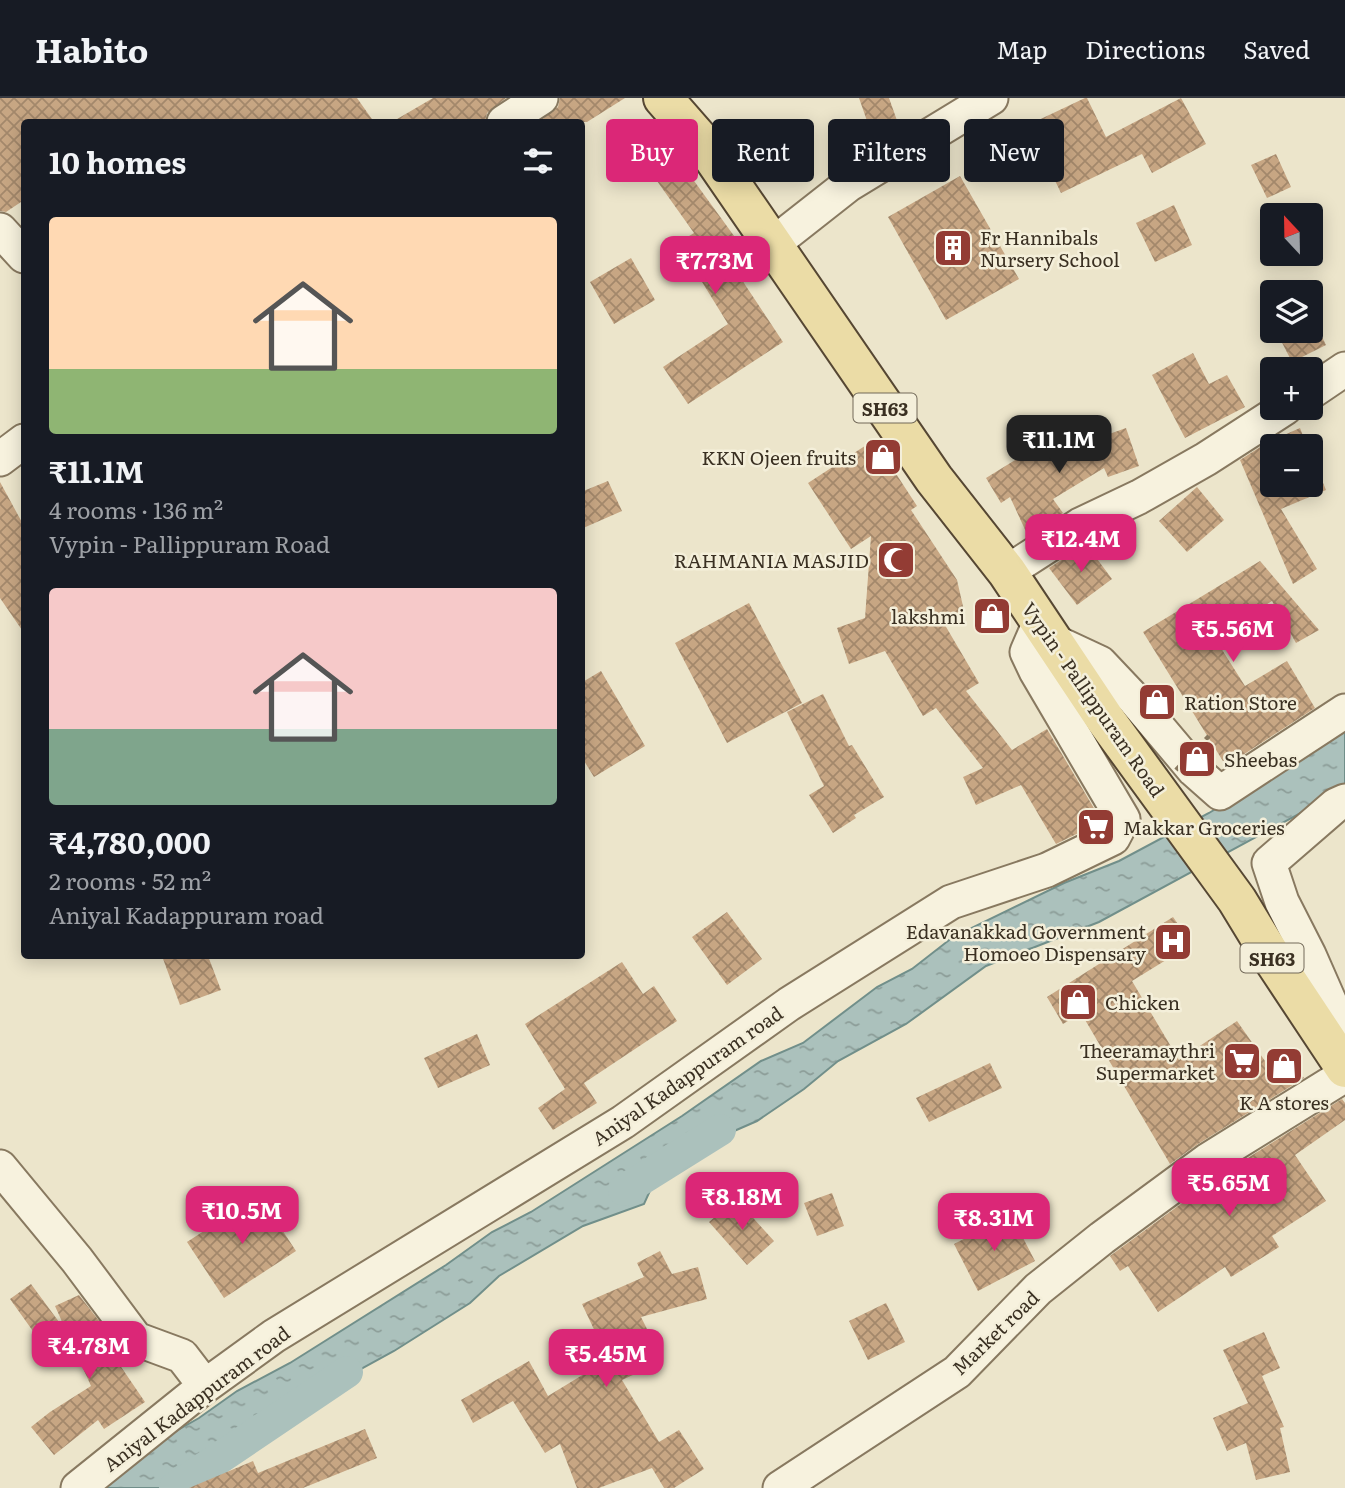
<!DOCTYPE html>
<html lang="en">
<head>
<meta charset="utf-8">
<style>
  :root { --surface:#171b24; --page:#242831; --text:#f1f3f6; --muted:#9ea1a6; --line:#363941; --accent:#db2777 }
  body { margin:0; font-family:Literata,serif; background:var(--page); color:var(--text); height:100vh; display:flex; flex-direction:column; font-size:26px; white-space:nowrap }
  * { box-sizing:border-box; margin:0 }
  p { font-size:23px; color:var(--muted) }
  .icon { flex:none; width:38px; height:38px; fill:none; stroke:currentColor; stroke-width:2; stroke-linecap:round; stroke-linejoin:round }
  .map { position:relative; flex:1; overflow:hidden }
  .sheet { position:absolute; left:21px; top:21px; width:564px; height:840px; display:flex; flex-direction:column; background:var(--surface); border-radius:7px; box-shadow:0 4px 18px #0003 }
  .sheet>* { flex:none }
  .top-card { position:absolute; left:606px; top:21px; width:634px; height:63px; display:flex; gap:14px }
  .needle { width:46px; rotate:338deg }
  .buttons { position:absolute; left:1260px; top:105px; display:grid; gap:14px }
  .buttons a { display:grid; place-items:center; width:63px; height:63px; border-radius:7px; background:var(--surface); box-shadow:0 4px 18px #0003; font-size:35px }
  .price { position:absolute; translate:-50% -60px; padding:0 16px; border-radius:14px; background:var(--accent); color:#fff; font-size:23px; line-height:46px; filter:drop-shadow(0 2px 4px #0008) }
  .price::after { content:''; position:absolute; left:50%; top:42px; width:21px; height:16px; margin-left:-10px; background:inherit; clip-path:polygon(0 0,100% 0,50% 100%) }
  .price.selected { background:#222; color:#fff }
  ul { padding:0; list-style:none }
  li { display:grid; align-content:center; gap:14px; height:371px; padding:0 28px }
  li span { display:grid; place-items:center; height:217px; border-radius:7px; color:#555 }
  li>.icon { margin-inline-start:auto }
  span .icon { width:126px; height:126px; fill:#fffc; stroke-width:1 }
  li b { font-size:30px }
  h2 { display:flex; justify-content:space-between; align-items:center; height:84px; padding:0 28px; font-size:30px }
  .chip { padding:0 24px; border-radius:7px; background:var(--surface); box-shadow:0 4px 18px #0003; font-size:24px; line-height:63px }
  .chip.selected { background:var(--accent); color:#fff }
  header { display:flex; align-items:center; gap:42px; box-sizing:border-box; height:98px; padding:0 35px; background:var(--surface); border-bottom:2px solid var(--line) }
  header strong { font-size:33px }
  nav { display:flex; gap:38px; margin-inline-start:auto; font-size:24px }
  .map>svg:first-child { display:block }
  .water { fill:url(#water-ripples); stroke:#718f8a; stroke-width:2 }
  .lines { fill:none; stroke-linecap:round; stroke-linejoin:round }
  .canal { stroke:#abc1bc; stroke-width:32 }
  .building { fill:url(#building-cross-hatch) }
  .minor-casing { stroke:#887960; stroke-width:37 }
  .primary-casing { stroke:#564733; stroke-width:42 }
  .minor { stroke:#f7f2de; stroke-width:33 }
  .primary { stroke:#ebdca6; stroke-width:38 }
  .path-bridge { stroke:#887960; stroke-width:4.5; stroke-dasharray:5 3.5; stroke-linecap:butt }
  .labels { text-anchor:middle; dominant-baseline:central; stroke-width:5; stroke-linejoin:round; paint-order:stroke }
  .shield { fill:#f4efda; stroke:#726959; stroke-width:2 }
  .shield-label { font-size:18px; font-weight:bold; fill:#3a3022 }
  .poi-label { font-size:19px; fill:#3a3022; stroke:#f4efda; text-anchor:start }
  .street-label { font-size:19px; fill:#3a3022; stroke:#f4efda }
</style>
</head>
<body>
<header>
<strong>Habito</strong>
<nav><a>Map</a><a>Directions</a><a>Saved</a></nav>
</header>
<div class="map">
<svg width="1345" height="1390" viewBox="0 0 1345 1390">
  <defs>
    <pattern id="water-ripples" width="26" height="14" patternUnits="userSpaceOnUse" patternTransform="scale(1.75)"><rect width="26" height="14" fill="#abc1bc"/><path d="M2 4q2-2 4 0t4 0M15 11q2-2 4 0t4 0" fill="none" stroke="#8c9d98"/></pattern>
    <pattern id="building-cross-hatch" width="8" height="8" patternUnits="userSpaceOnUse" patternTransform="scale(1.75)"><rect width="8" height="8" fill="#c7a683"/><path d="M0 0l8 8M0 8l8-8" fill="none" stroke="#a3886b"/></pattern>
  </defs>
  <rect width="100%" height="100%" fill="#ece5cb"/>
  <!-- water -->
  <path class="water" d="M1345,632V691L1099,824L986,868L906,926L838,963L804,991L757,1023L663,1064L644,1106L583,1128L499,1178L470,1205L394,1253L255,1329L198,1370L183,1390H90L148,1349L199,1320L237,1293L290,1265L446,1167L492,1134L531,1114L682,1018L761,963L803,945L877,889L912,871L953,839L1064,785L1119,763L1209,715Z"/>
  <g class="lines">
    <!-- canal -->
    <path class="canal" d="M624,1092L720,1032
      M175,1390L347,1274"/>
  </g>
  <!-- building -->
  <path class="building" d="M0,0H357L374,24H24V102L6,114L0,113Z
    M433,0H506L487,15L485,24H392Z
    M560,0H625L587,24H539L558,9Z
    M859,0H889L900,31L873,40Z
    M1085,0H1087L1106,39L1181,0L1206,46L1152,75L1142,56L1061,95L1028,27Z
    M1276,56L1291,89L1267,100L1251,67Z
    M681,65L737,142L722,152L783,244L688,306L663,269L728,226L678,145L694,135L657,83Z
    M960,78L1019,181L946,222L888,119Z
    M1174,107L1192,147L1155,164L1136,125Z
    M631,160L655,202L614,226L590,184Z
    M1311,217L1326,247L1292,264L1276,233H1311Z
    M1193,255L1209,286L1227,277L1245,309L1185,340L1152,277Z
    M1126,330L1139,368L1108,379L1104,370L1053,401L1063,415L1028,438L1010,399L1001,405L986,380L1038,348L1045,360L1080,339L1084,345Z
    M1300,330L1307,348H1272V387H1311V356L1326,392L1281,411L1317,471L1293,486L1240,362L1268,344Z
    M874,342L917,408L911,412L957,482L965,517L942,522L979,585L966,593L1012,652L1047,631L1101,722L1099,725L1056,746L1021,687L976,707L963,679L983,670L936,610L923,618L885,553L849,566L837,530L865,520L871,438L851,451L808,385Z
    M608,383L622,413L581,431V394Z
    M0,384L24,428V535L0,500Z
    M1197,389L1224,422L1187,454L1159,423Z
    M1086,446L1112,481L1077,507L1049,470Z
    M1260,463L1319,532L1296,545L1272,503L1214,539L1245,588L1287,563L1315,610L1226,668L1143,534Z
    M749,505L802,605L727,645L675,545Z
    M601,573L645,648L594,679L581,658V585Z
    M823,596L849,648L852,647L884,699L854,717L856,720L833,735L809,697L824,688L787,614Z
    M727,814L762,861L727,887L692,839Z
    M1173,819L1192,846L1132,883L1179,962L1237,923L1265,963L1282,950L1304,980L1198,1046L1170,1066L1081,915L1063,926L1047,899Z
    M162,858H208L221,892L180,907Z
    M622,864L643,896L654,888L677,923L584,985L597,1005L553,1032L538,1010L565,991L525,926Z
    M477,936L490,967L438,990L424,960Z
    M990,965L1002,990L929,1024L916,1000Z
    M1342,1001L1345,1005V1022L1295,1057L1326,1103L1272,1138L1279,1149L1231,1179L1225,1169L1158,1214L1128,1168L1120,1173L1110,1158L1114,1155L1219,1078Z
    M832,1095L844,1128L817,1138L804,1105Z
    M259,1097L296,1153L224,1200L187,1144Z
    M736,1101L774,1143L747,1167L709,1124Z
    M1011,1117L1035,1163L978,1193L954,1146Z
    M660,1153L672,1176L698,1169L707,1201L641,1219L663,1263L622,1282L659,1344L679,1332L704,1371L674,1390H664L652,1370L599,1390H577L560,1346L545,1355L513,1303L473,1325L461,1302L529,1263L548,1298L589,1273L578,1253L599,1242L582,1206L644,1179L637,1165Z
    M31,1186L62,1228L40,1243L10,1201Z
    M79,1197L124,1255L115,1260L145,1304L104,1331L98,1322L54,1357L31,1329L50,1314L91,1288L55,1208Z
    M886,1205L905,1244L868,1262L849,1223Z
    M1264,1234L1280,1270L1262,1278L1284,1329L1280,1330L1290,1374L1256,1382L1246,1345L1227,1353L1213,1320L1248,1305L1223,1252Z
    M365,1331L377,1360L303,1390H189L253,1363L258,1375Z"/>
  <g class="lines">
    <defs>
      <path id="minor" d="M504,24L541,0
        M0,132L24,158
        M773,146L848,87L991,0
        M1311,294L1345,271
        M0,361L24,343
        M1007,474L1080,427L1139,399L1206,361L1285,310
        M1055,544L1100,565L1135,602L1194,672L1220,695L1345,613
        M1339,960L1342,932L1309,857L1282,804L1269,765L1336,707L1345,703
        M0,1069L77,1162L136,1241L182,1258L205,1288
        M78,1390L205,1288L274,1238L623,1024L789,906L951,804L1047,772L1113,740L1123,721L1036,573L1027,554L1040,524
        M780,1390L957,1274L1038,1191L1102,1140L1208,1062L1345,977"/>
      <path id="primary" d="M663,0L705,48L934,381L1007,474L1105,621L1237,802L1276,866L1345,970"/>
    </defs>
    <!-- minor casing -->
    <use href="#minor" class="minor-casing"/>
    <!-- primary casing -->
    <use href="#primary" class="primary-casing"/>
    <!-- minor -->
    <use href="#minor" class="minor"/>
    <!-- primary -->
    <use href="#primary" class="primary"/>
    <!-- path-bridge -->
    <path class="path-bridge" d="M1176,672L1209,638"/>
  </g>
  <!-- icons -->
  <defs>
    <symbol id="building-square" viewBox="-11 -11 22 22"><rect x="-9" y="-9" width="18" height="18" rx="4" fill="#933c34" stroke="#f4efda"/><path d="M-4-6H4V6H1V3H-1V6H-4ZM-2.5-4.3h1.7v1.8h-1.7ZM.8-4.3h1.7v1.8H.8ZM-2.5-1h1.7V.8h-1.7ZM.8-1h1.7V.8H.8Z" fill="#fff"/></symbol>
    <symbol id="shop-square" viewBox="-11 -11 22 22"><rect x="-9" y="-9" width="18" height="18" rx="4" fill="#933c34" stroke="#f4efda"/><path d="M-5-2.5h2.3a2.7 3.5 0 0 1 5.4 0H5L5.5 6h-11ZM-1.5-2.5h3a1.5 2.3 0 0 0-3 0Z" fill="#fff"/></symbol>
    <symbol id="mosque-square" viewBox="-11 -11 22 22"><rect x="-9" y="-9" width="18" height="18" rx="4" fill="#933c34" stroke="#f4efda"/><path d="M3.5-4.9A6 6 0 1 0 3.5 4.9A5 5 0 1 1 3.5-4.9Z" fill="#fff"/></symbol>
    <symbol id="supermarket-square" viewBox="-11 -11 22 22"><rect x="-9" y="-9" width="18" height="18" rx="4" fill="#933c34" stroke="#f4efda"/><path d="M-6-5.5h2.5l.6 2H6L4.5 2H-2.5L-4.4-4H-6ZM-1.5 3.2a1.3 1.3 0 1 0 .1 0ZM3 3.2a1.3 1.3 0 1 0 .1 0Z" fill="#fff"/></symbol>
    <symbol id="hospital-square" viewBox="-11 -11 22 22"><rect x="-9" y="-9" width="18" height="18" rx="4" fill="#933c34" stroke="#f4efda"/><path d="M-5-5h3v3.5h4V-5h3V5h-3V1.5h-4V5h-3Z" fill="#fff"/></symbol>
  </defs>
  <g fill-rule="evenodd">
    <use href="#building-square" x="931" y="128" width="44" height="44"/>
    <use href="#shop-square" x="861" y="337" width="44" height="44"/>
    <use href="#mosque-square" x="874" y="440" width="44" height="44"/>
    <use href="#shop-square" x="970" y="496" width="44" height="44"/>
    <use href="#shop-square" x="1135" y="582" width="44" height="44"/>
    <use href="#shop-square" x="1175" y="639" width="44" height="44"/>
    <use href="#supermarket-square" x="1074" y="707" width="44" height="44"/>
    <use href="#hospital-square" x="1151" y="822" width="44" height="44"/>
    <use href="#shop-square" x="1056" y="882" width="44" height="44"/>
    <use href="#supermarket-square" x="1220" y="941" width="44" height="44"/>
    <use href="#shop-square" x="1262" y="946" width="44" height="44"/>
  </g>
  <g class="labels">
    <!-- shield labels -->
    <g class="shield">
      <rect x="853.5" y="295.5" width="63" height="29" rx="5"/>
      <rect x="1240.5" y="845.5" width="63" height="29" rx="5"/>
    </g>
    <g class="shield-label">
      <text x="885" y="310">SH63</text>
      <text x="1272" y="860">SH63</text>
    </g>
    <!-- poi labels -->
    <g class="poi-label">
      <text x="980" y="139">Fr Hannibals<tspan x="980" dy="22">Nursery School</tspan></text>
      <text x="856" y="359" text-anchor="end">KKN Ojeen fruits</text>
      <text x="869" y="462" text-anchor="end">RAHMANIA MASJID</text>
      <text x="965" y="518" text-anchor="end">lakshmi</text>
      <text x="1184" y="604">Ration Store</text>
      <text x="1224" y="661">Sheebas</text>
      <text x="1123" y="729">Makkar Groceries</text>
      <text x="1146" y="833" text-anchor="end">Edavanakkad Government<tspan x="1146" dy="22">Homoeo Dispensary</tspan></text>
      <text x="1105" y="904">Chicken</text>
      <text x="1215" y="952" text-anchor="end">Theeramaythri<tspan x="1215" dy="22">Supermarket</tspan></text>
      <text x="1284" y="1004" text-anchor="middle">K A stores</text>
    </g>
    <!-- street labels -->
    <g class="street-label">
      <text transform="translate(1094 601) rotate(55)">Vypin - Pallippuram Road</text>
      <text transform="translate(687 977) rotate(-35)">Aniyal Kadappuram road</text>
      <text transform="translate(995 1234) rotate(-44)">Market road</text>
      <text transform="translate(196 1300) rotate(-37)">Aniyal Kadappuram road</text>
    </g>
  </g>
</svg>
<div class="buttons">
<a><svg class="needle" viewBox="-14 -14 28 28"><path d="M0-13l5 13h-10z" fill="#e53935"/><path d="M0 13l5-13h-10z" fill="#9ea1a6"/></svg></a>
<a><svg class="icon" aria-label="layers" viewBox="0 0 24 24"><path d="M12 4l9 5-9 5-9-5zM3 14l9 5 9-5"/></svg></a>
<a>+</a>
<a>−</a>
</div>
<b class="price" style="left:715px;top:198px">₹7.73M</b>
<b class="price selected" style="left:1059px;top:377px">₹11.1M</b>
<b class="price" style="left:1081px;top:476px">₹12.4M</b>
<b class="price" style="left:1233px;top:566px">₹5.56M</b>
<b class="price" style="left:1229px;top:1120px">₹5.65M</b>
<b class="price" style="left:742px;top:1134px">₹8.18M</b>
<b class="price" style="left:242px;top:1148px">₹10.5M</b>
<b class="price" style="left:994px;top:1155px">₹8.31M</b>
<b class="price" style="left:89px;top:1283px">₹4.78M</b>
<b class="price" style="left:606px;top:1291px">₹5.45M</b>
<div class="top-card">
<a class="chip selected">Buy</a>
<a class="chip">Rent</a>
<a class="chip">Filters</a>
<a class="chip">New</a>
</div>
<section class="sheet">
<h2>10 homes<svg class="icon" aria-label="filters" viewBox="0 0 24 24"><path d="M4 7h16M4 17h16"/><circle cx="9" cy="7" r="2"/><circle cx="15" cy="17" r="2"/></svg></h2>
<ul>
<li><span style="background:linear-gradient(#ffd9b3 70%,#8fb573 0)"><svg class="icon" aria-label="home" viewBox="0 0 24 24"><path d="M3 11l9-7 9 7M6 9v11h12V9"/></svg></span><div><b>₹11.1M</b><p>4 rooms · 136 m²</p><p>Vypin - Pallippuram Road</p></div></li>
<li><span style="background:linear-gradient(#f6c9c9 65%,#7fa58c 0)"><svg class="icon" aria-label="home" viewBox="0 0 24 24"><path d="M3 11l9-7 9 7M6 9v11h12V9"/></svg></span><div><b>₹4,780,000</b><p>2 rooms · 52 m²</p><p>Aniyal Kadappuram road</p></div></li>
</ul>
</section>
</div>
</body>
</html>
